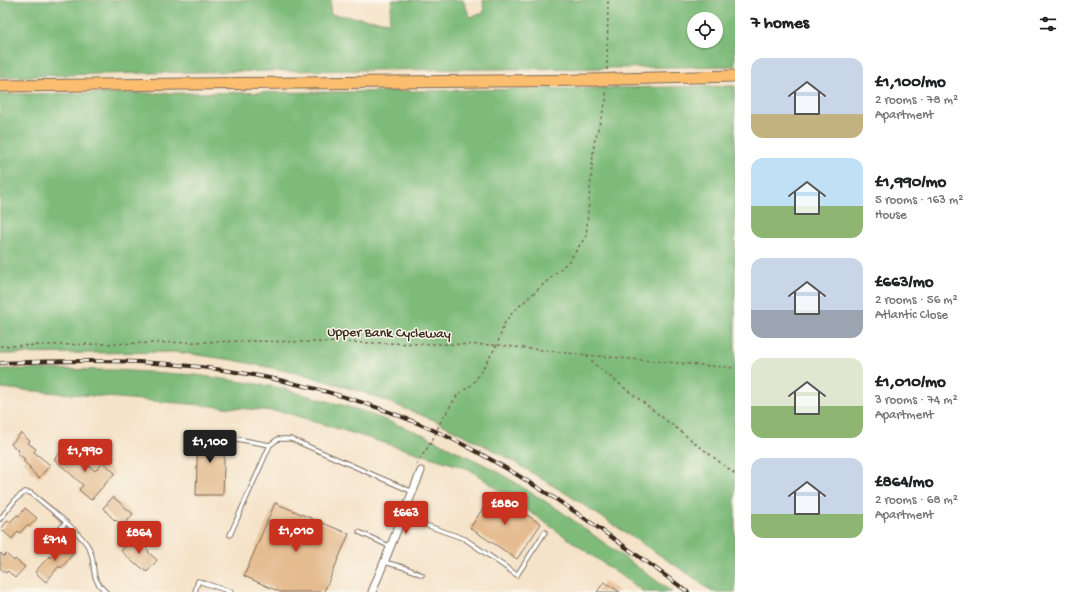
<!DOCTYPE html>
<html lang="en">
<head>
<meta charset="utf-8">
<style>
  :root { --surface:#fff; --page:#f6f6f6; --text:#202124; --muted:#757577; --accent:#c8321e }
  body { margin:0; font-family:"Gochi Hand",sans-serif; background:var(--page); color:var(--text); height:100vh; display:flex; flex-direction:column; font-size:15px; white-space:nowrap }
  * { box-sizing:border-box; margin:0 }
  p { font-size:13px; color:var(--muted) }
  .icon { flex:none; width:22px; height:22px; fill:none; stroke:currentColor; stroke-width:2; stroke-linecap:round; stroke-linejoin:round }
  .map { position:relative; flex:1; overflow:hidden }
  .panel { display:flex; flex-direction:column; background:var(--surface); width:340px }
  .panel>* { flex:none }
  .buttons { position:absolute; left:687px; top:12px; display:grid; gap:8px }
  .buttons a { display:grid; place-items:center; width:36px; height:36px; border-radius:50%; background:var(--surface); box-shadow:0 1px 3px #0004; font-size:20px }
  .price { position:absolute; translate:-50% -34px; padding:0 9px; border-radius:4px; background:var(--accent); color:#fff; font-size:13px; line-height:26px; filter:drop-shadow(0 1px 2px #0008) }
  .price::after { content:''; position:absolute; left:50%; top:24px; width:12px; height:9px; margin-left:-6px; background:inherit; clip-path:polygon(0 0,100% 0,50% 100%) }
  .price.selected { background:#222; color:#fff }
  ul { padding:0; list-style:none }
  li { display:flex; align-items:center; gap:12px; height:100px; padding:0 16px }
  li span { display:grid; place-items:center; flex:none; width:112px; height:80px; border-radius:12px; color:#555 }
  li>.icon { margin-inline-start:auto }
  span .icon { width:48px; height:48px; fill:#fffc; stroke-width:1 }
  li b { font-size:17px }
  h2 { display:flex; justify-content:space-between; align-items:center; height:48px; padding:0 16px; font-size:17px }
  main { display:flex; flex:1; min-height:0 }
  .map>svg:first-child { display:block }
  .forest { fill:#7ebb7a; stroke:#5c724c; fill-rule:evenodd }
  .building { fill:#e4bc90 }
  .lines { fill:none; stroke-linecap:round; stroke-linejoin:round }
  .lane-casing { stroke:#7c6b5a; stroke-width:5.5 }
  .street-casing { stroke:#7c6b5a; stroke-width:9 }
  .primary-casing { stroke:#7c6b5a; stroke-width:13 }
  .path { stroke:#7c6b5a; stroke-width:1.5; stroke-dasharray:3 3; stroke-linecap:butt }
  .lane { stroke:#fff; stroke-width:3.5 }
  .street { stroke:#fff; stroke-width:7 }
  .primary { stroke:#fbbd6e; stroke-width:11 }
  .rail-casing { stroke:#3b2a1e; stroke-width:4 }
  .rail { stroke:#fbf7ec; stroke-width:2.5; stroke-dasharray:8; stroke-linecap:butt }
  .primary-bridge-casing { stroke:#7c6b5a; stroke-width:13; stroke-linecap:butt }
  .primary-bridge { stroke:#fbbd6e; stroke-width:11 }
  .labels { text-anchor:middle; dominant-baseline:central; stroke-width:3; stroke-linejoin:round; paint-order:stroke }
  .street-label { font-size:14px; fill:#3b2a1e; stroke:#fbf7ec }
</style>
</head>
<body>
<main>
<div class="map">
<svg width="735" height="592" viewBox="0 0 735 592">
  <rect width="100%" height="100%" fill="#fbf7ec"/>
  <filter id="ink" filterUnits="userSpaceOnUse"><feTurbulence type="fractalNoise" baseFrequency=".025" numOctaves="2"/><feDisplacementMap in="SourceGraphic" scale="8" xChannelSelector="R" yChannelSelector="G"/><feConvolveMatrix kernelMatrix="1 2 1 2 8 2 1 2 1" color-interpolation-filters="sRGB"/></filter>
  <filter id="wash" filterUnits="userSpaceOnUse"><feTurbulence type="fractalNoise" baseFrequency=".012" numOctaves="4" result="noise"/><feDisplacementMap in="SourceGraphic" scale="16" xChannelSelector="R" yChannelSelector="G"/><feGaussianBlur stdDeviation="0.9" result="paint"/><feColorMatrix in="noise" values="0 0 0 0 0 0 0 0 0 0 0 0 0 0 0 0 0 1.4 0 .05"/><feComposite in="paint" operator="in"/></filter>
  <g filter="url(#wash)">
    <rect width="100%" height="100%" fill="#f5e3c9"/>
    <!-- forest -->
    <path class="forest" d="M0,0H331L330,14L389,22L392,0H463L470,17L484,13L483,0H735V66C490,71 245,68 0,77ZM694,19H716V41H694Z
      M735,86V592H712L690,575L570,496L501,454L434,420L368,394L306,375L233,360L177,352L0,354V94L347,92Z
      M0,369L114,370L196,375L277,387L356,409L422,434L495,470L559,510L672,592H644L469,469L284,412L0,388Z"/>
    <g id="blocks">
      <!-- building -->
      <path class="building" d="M198,432H225L223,495H196Z
        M21,433L30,441L28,443L36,449L34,452L50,465L39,478L29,469L31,468L23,461L25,459L17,453L19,451L11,444Z
        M66,446L95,471L103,462L115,473L91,500L79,490L83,485L54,459Z
        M493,493L541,524L517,559L470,528Z
        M113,497L133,514L123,526L116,520L115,521L103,508Z
        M275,503L349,534L324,592H280L244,576Z
        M25,508L37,518L29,527L27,525L20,533L18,531L12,539L1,529L8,520L10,522L17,515L19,516Z
        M132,538L142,547L143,545L149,551L148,552L157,560L147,572L137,564L136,565L121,551Z
        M64,542L75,552L61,568L59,566L46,582L35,572L49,556L51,558Z
        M0,553L4,556L6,554L14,561L15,559L25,567L15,578L8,571L6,573L0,568Z
        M604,582L620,592H597Z"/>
    </g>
  </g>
  <g filter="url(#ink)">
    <use href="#blocks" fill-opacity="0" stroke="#7c6b5a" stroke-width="1"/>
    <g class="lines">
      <defs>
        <path id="lane" d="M237,439L270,445
          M403,517L465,539L517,575L545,532
          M0,519L16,499L25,492L31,493C45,505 81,532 89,548C98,566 87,575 106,592
          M359,532L391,547
          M230,535L270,445L278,439H291L413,492
          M47,544L66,522
          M384,562L406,568L422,575
          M195,592L198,581L231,592"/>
        <path id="street" d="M372,592L421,471"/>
        <path id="primary" d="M617,79L735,76
          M0,86L595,80"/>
      </defs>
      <!-- lane casing -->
      <use href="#lane" class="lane-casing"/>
      <!-- street casing -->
      <use href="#street" class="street-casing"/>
      <!-- primary casing -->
      <use href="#primary" class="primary-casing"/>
      <!-- path -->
      <path class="path" d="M607,70L608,0
        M0,346L252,341L497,345L586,355L599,368L735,474
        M586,355L735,368
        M416,465L432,441L440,423L458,394L473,384L497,345L505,322L513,312L569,261L586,236L594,143L606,101V90"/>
      <!-- lane -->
      <use href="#lane" class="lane"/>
      <!-- street -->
      <use href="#street" class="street"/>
      <!-- primary -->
      <use href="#primary" class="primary"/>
      <defs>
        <path id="rail" d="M0,363C46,361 92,360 138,362C254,367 378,397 479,453C553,493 620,543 688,592"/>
      </defs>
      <!-- rail casing -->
      <use href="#rail" class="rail-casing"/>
      <!-- rail -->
      <use href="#rail" class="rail"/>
      <defs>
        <path id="primary-bridge" d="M595,80L617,79"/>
      </defs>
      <!-- primary-bridge casing -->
      <use href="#primary-bridge" class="primary-bridge-casing"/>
      <!-- primary-bridge -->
      <use href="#primary-bridge" class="primary-bridge"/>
    </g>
  </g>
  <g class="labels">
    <!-- street labels -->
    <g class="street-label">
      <text transform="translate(389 334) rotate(1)">Upper Bank Cycleway</text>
    </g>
  </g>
</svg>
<div class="buttons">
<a><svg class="icon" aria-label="locate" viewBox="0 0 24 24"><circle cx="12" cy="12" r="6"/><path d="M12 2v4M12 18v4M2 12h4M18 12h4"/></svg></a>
</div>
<b class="price selected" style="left:210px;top:464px">£1,100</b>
<b class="price" style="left:85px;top:473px">£1,990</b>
<b class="price" style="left:505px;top:526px">£880</b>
<b class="price" style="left:406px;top:535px">£663</b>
<b class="price" style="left:296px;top:553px">£1,010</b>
<b class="price" style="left:139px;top:555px">£864</b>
<b class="price" style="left:55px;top:562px">£714</b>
</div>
<section class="panel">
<h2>7 homes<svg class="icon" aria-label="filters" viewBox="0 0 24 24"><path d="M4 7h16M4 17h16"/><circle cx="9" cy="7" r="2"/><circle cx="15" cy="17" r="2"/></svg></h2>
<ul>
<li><span style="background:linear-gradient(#c9d6e8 70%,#c2b280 0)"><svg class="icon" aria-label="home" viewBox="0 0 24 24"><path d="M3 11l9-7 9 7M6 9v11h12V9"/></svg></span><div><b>£1,100/mo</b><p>2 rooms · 78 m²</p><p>Apartment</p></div></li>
<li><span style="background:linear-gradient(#bfe0f5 60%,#8fb573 0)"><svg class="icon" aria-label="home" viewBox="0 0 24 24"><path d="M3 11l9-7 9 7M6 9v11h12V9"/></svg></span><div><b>£1,990/mo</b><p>5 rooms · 163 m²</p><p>House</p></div></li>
<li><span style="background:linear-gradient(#c9d6e8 65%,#9aa5b1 0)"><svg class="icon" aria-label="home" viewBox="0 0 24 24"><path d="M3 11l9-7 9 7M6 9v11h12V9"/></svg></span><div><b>£663/mo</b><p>2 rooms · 56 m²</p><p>Atlantic Close</p></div></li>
<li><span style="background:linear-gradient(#dfe7d0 60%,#8fb573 0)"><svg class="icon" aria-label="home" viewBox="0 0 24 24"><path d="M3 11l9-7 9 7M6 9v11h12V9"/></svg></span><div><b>£1,010/mo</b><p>3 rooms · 74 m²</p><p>Apartment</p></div></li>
<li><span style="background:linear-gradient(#c9d6e8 70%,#8fb573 0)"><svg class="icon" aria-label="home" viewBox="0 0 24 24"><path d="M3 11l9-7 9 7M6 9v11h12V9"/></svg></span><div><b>£864/mo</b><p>2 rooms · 68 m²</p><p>Apartment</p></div></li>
</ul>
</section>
</main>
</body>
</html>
